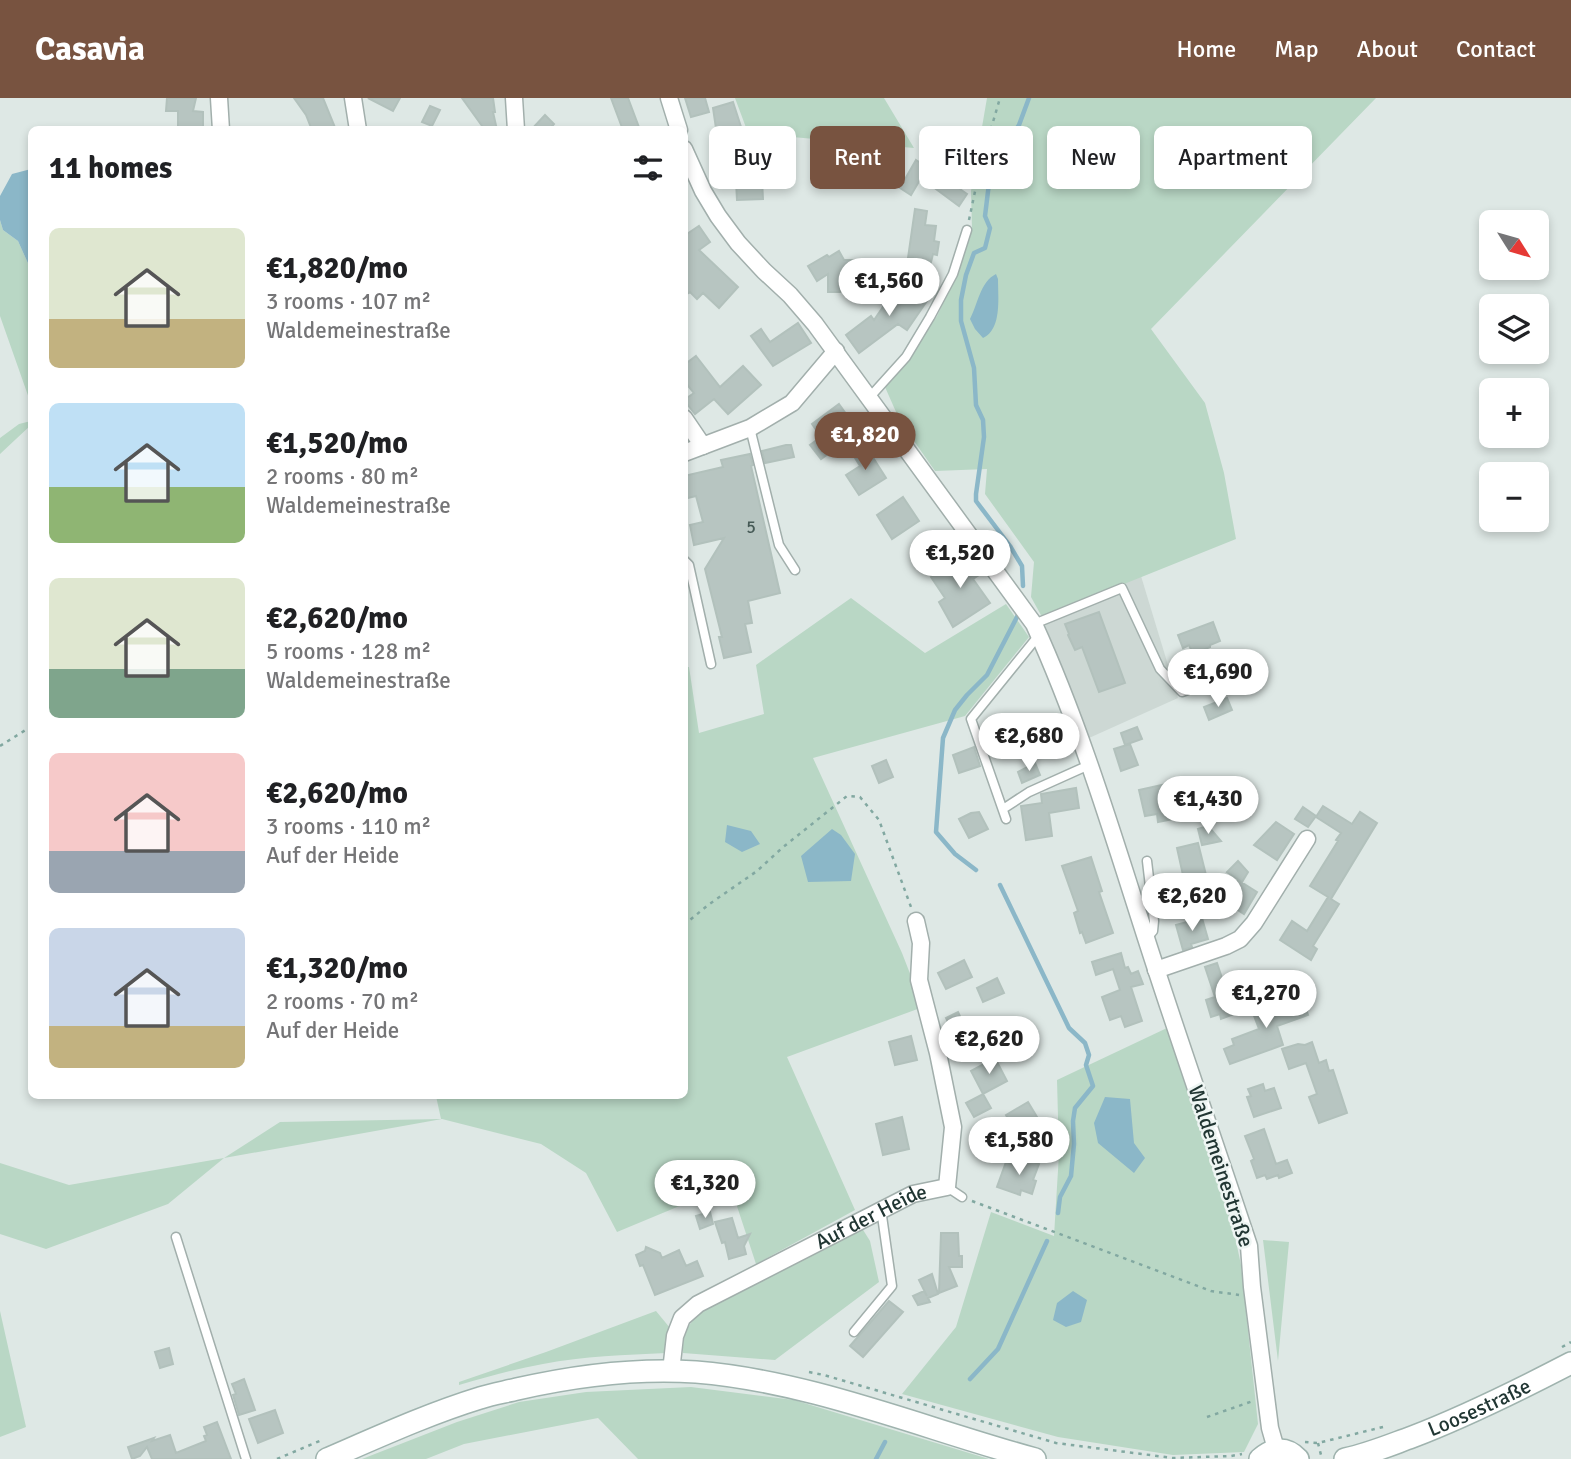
<!DOCTYPE html>
<html lang="en">
<head>
<meta charset="utf-8">
<style>
  :root { --surface:#fff; --page:#f6f6f6; --text:#202124; --muted:#757577; --accent:#785340 }
  body { margin:0; font-family:Signika,sans-serif; background:var(--page); color:var(--text); height:100vh; display:flex; flex-direction:column; font-size:26px; white-space:nowrap }
  * { box-sizing:border-box; margin:0 }
  p { font-size:23px; color:var(--muted) }
  .icon { flex:none; width:38px; height:38px; fill:none; stroke:currentColor; stroke-width:2; stroke-linecap:round; stroke-linejoin:round }
  .map { position:relative; flex:1; overflow:hidden }
  .details { position:absolute; left:28px; top:28px; width:660px; height:973px; display:flex; flex-direction:column; background:var(--surface); border-radius:10px; box-shadow:0 4px 10px #0003 }
  .details>* { flex:none }
  .hud { position:absolute; left:709px; top:28px; width:665px; height:63px; display:flex; gap:14px }
  .needle { width:46px; rotate:127deg }
  .tools { position:absolute; left:1479px; top:112px; display:grid; gap:14px }
  .tools a { display:grid; place-items:center; width:70px; height:70px; border-radius:10px; background:var(--surface); box-shadow:0 4px 10px #0003; font-size:35px }
  .price { position:absolute; translate:-50% -60px; padding:0 16px; border-radius:24px; background:#fff; color:#222; font-size:23px; line-height:46px; filter:drop-shadow(0 2px 4px #0008) }
  .price::after { content:''; position:absolute; left:50%; top:42px; width:21px; height:16px; margin-left:-10px; background:inherit; clip-path:polygon(0 0,100% 0,50% 100%) }
  .price.selected { background:var(--accent); color:#fff }
  ul { padding:0; list-style:none }
  li { display:flex; align-items:center; gap:21px; height:175px; padding:0 21px }
  li span { display:grid; place-items:center; flex:none; width:196px; height:140px; border-radius:10px; color:#555 }
  li>.icon { margin-inline-start:auto }
  span .icon { width:84px; height:84px; fill:#fffc; stroke-width:1 }
  li b { font-size:30px }
  h2 { display:flex; justify-content:space-between; align-items:center; height:84px; padding:0 21px; font-size:30px }
  .chip { padding:0 24px; border-radius:10px; background:var(--surface); box-shadow:0 4px 10px #0003; font-size:24px; line-height:63px }
  .chip.selected { background:var(--accent); color:#fff }
  header { display:flex; align-items:center; gap:42px; box-sizing:border-box; height:98px; padding:0 35px; background:var(--accent); color:#fff }
  header strong { font-size:33px }
  nav { display:flex; gap:38px; margin-inline-start:auto; font-size:24px }
  .map>svg:first-child { display:block }
  .built { fill:#cdd8d4 }
  .green { fill:#b9d7c5 }
  .water { fill:#8bb7c8 }
  .lines { fill:none; stroke-linecap:round; stroke-linejoin:round }
  .stream { stroke:#8bb7c8; stroke-width:4.5 }
  .building { fill:#b7c5c1; stroke:#b2c1bc; stroke-width:2 }
  .lane-casing { stroke:#a2afac; stroke-width:11 }
  .street-casing { stroke:#a2afac; stroke-width:19 }
  .secondary-casing { stroke:#9fb3ae; stroke-width:24 }
  .path { stroke:#82a8a1; stroke-width:2.5; stroke-dasharray:3.5 5; stroke-linecap:butt }
  .lane { stroke:#fff; stroke-width:8 }
  .street { stroke:#fff; stroke-width:16 }
  .secondary { stroke:#fff; stroke-width:21 }
  .labels { text-anchor:middle; dominant-baseline:central; stroke-width:5; stroke-linejoin:round; paint-order:stroke }
  .number-label { font-size:18px; fill:#465a56 }
  .street-label { font-size:21px; fill:#213633; stroke:#eef5f3 }
</style>
</head>
<body>
<header>
<strong>Casavia</strong>
<nav><a>Home</a><a>Map</a><a>About</a><a>Contact</a></nav>
</header>
<div class="map">
<svg width="1571" height="1361" viewBox="0 0 1571 1361">
  <rect width="100%" height="100%" fill="#dee8e5"/>
  <!-- built -->
  <path class="built" d="M1141,478L1178,600L1089,640L1042,519Z"/>
  <!-- green -->
  <path class="green" d="M735,0H884L914,50L748,35Z
    M987,0H1376L1151,231L1205,305L1224,375L1236,441L1042,519L1031,499L1034,464L985,396L987,371L935,373L900,323L885,289L899,272L937,218L954,183L972,132L971,93Z
    M0,122L3,132L18,143L31,172V306L0,218Z
    M31,323V327L0,356V340L19,326Z
    M851,500L925,555L1006,506L1029,539L965,618L813,660L902,855L923,909L787,959L855,1112L756,1166L730,1087L617,1134L586,1075L541,1046L442,1021L224,1060L168,1106L46,1151L0,1136V1065L69,1087L224,1060L280,1024L441,1021L436,998H684V569H689L699,635L764,616L756,567Z
    M1167,930L1230,1115L1241,1167L1258,1326L1244,1354L1173,1357L1058,1339L902,1296L956,1229L991,1114L1054,1138L1059,1056L1057,982Z
    M860,1127L870,1143L879,1184L775,1262L683,1255C683,1233 688,1225 706,1211Z
    M1263,1142L1289,1144L1278,1263Z
    M0,1213L26,1329L0,1339Z
    M656,1213L670,1230L666,1255C625,1257 584,1258 543,1266C515,1271 487,1279 459,1287V1284L546,1254Z
    M691,1289L794,1302L989,1361H638L598,1320L464,1346L426,1361H362L457,1324L519,1304L586,1294Z"/>
  <!-- water -->
  <path class="water" d="M31,71H32L31,172L18,143L3,132L0,122V98L12,76Z
    M996,176L998,181C998,200 1002,231 983,240L975,231L970,221C978,206 980,184 996,176Z
    M727,727L751,733L760,746L742,754L725,744Z
    M832,731L841,737L855,756L851,783L808,784L801,758Z
    M1105,999L1130,1001L1134,1045L1145,1060L1134,1075L1098,1045L1094,1025Z
    M1073,1193L1087,1202L1081,1224L1066,1229L1053,1222L1057,1205Z"/>
  <g class="lines">
    <!-- stream -->
    <path class="stream" d="M1023,488L1022,468L1010,448L976,403V396L984,339L983,322L976,307L974,270L961,223V202L966,177L974,155L985,150L990,130L985,118L991,69L1019,27L1029,0
      M976,772L955,756L936,734L943,640L955,612L967,597L987,577L1018,517
      M1000,787L1069,930L1085,945L1089,957L1086,967L1093,988L1075,1010L1073,1023L1074,1046L1071,1078L1060,1099L1058,1115
      M970,1281L998,1251L1047,1143
      M876,1361L885,1344"/>
  </g>
  <!-- building -->
  <path class="building" d="M167,0H196L193,13L203,14V32H178V13H166Z
    M294,0H323L336,32H312L306,17Z
    M368,0H400L393,13Z
    M462,0H493L495,14H493L497,32H485Z
    M611,0H628L640,32H623Z
    M685,0H705L709,14L691,19Z
    M733,4L743,35L742,45L749,43L754,60L726,68L717,37L713,10Z
    M430,8L440,12L432,28L422,24Z
    M545,17L554,26L549,32H531Z
    M916,62L937,75L967,96L959,108L921,80L911,97L900,90Z
    M762,82L763,101L737,102L736,83Z
    M915,111L927,113L925,127L936,128L934,143L939,144L937,157L933,156L931,164L908,160Z
    M699,128L710,144L699,152L738,189L719,210L703,195L697,201L690,194L684,198V138Z
    M839,153L844,162H861V186H841L840,194H828V176L817,183L808,168L827,157L829,159Z
    M898,187L929,200L907,232L898,226L859,255L846,237L871,218L874,222Z
    M798,225L811,245L773,268L751,238L761,231L770,244Z
    M696,258L720,289L743,268L761,287L728,316L714,301L695,316L684,302L694,295L684,283V267Z
    M839,306L854,327L827,347L832,353L821,361L810,347L821,339L823,342L812,326Z
    M786,347H791L794,359L765,365L762,353Z
    M865,347L886,380L859,397L846,377L860,368L852,355Z
    M750,356L753,367L751,368L780,495L748,503L752,525L745,526L751,554L724,560L719,539H722L705,471L724,440L694,447L690,427L703,424L696,398L684,401V378L723,369L721,362Z
    M903,399L919,423L892,441L877,417Z
    M966,457L979,477L973,481L990,505L953,529L939,504L945,500L931,479L941,472L939,469L949,462L952,467Z
    M1099,514L1125,585L1099,594L1082,549L1075,552L1068,537L1069,536L1065,526Z
    M1213,524L1220,543L1210,547V549L1193,556L1189,547L1183,550L1178,537Z
    M1227,600L1232,612L1209,622L1204,609Z
    M1137,629L1142,641L1125,647L1121,635Z
    M1130,646L1138,667L1121,673L1114,651Z
    M974,649L980,668L959,675L953,657Z
    M886,662L893,679L879,685L872,668Z
    M1035,665L1040,677L1022,685L1018,674Z
    M1180,683L1188,718L1158,724L1157,716L1145,718L1139,692Z
    M1076,690L1079,710L1049,715L1052,738L1026,742L1021,708L1042,705L1041,696Z
    M1323,708L1352,726L1360,714L1377,725L1331,801L1339,806L1313,848L1317,851L1311,862L1280,842L1292,823L1307,833L1328,799L1310,788L1338,743L1336,742L1341,735L1316,719Z
    M1303,709L1316,718L1308,729L1295,721Z
    M979,714L988,731L969,740L959,721L971,715Z
    M1276,724L1294,736L1277,762L1254,747Z
    M1208,728L1221,743L1202,747L1198,731Z
    M1198,745L1207,781L1185,786L1177,750Z
    M1091,759L1102,793L1099,794L1113,835L1086,845L1082,834L1080,835L1074,815L1078,813L1062,768Z
    M1238,763L1248,774L1242,784L1227,774Z
    M1238,782L1257,794L1244,816L1224,803Z
    M1202,820L1208,841L1191,846L1192,849L1183,852L1176,827Z
    M1121,855L1125,870L1128,869L1131,876L1138,873L1143,886L1131,889L1142,923L1125,929L1121,918L1110,922L1102,899L1120,892L1113,871L1096,877L1092,864Z
    M964,862L972,879L946,891L938,875Z
    M1217,865L1234,916L1221,921L1220,916L1211,919L1206,902L1215,899L1205,869Z
    M997,880L1004,895L983,904L977,890Z
    M1302,899L1308,917L1277,928L1283,947L1230,966L1224,951L1234,947L1232,941L1259,931L1253,915L1291,901L1292,903Z
    M958,914L964,927L974,922L983,941L962,952L946,920Z
    M911,938L917,962L895,967L889,944Z
    M1312,944L1319,965L1326,962L1329,973L1333,972L1347,1015L1319,1025L1309,999L1317,996L1306,965L1289,971L1282,951L1298,946L1305,947Z
    M995,960L1007,983L983,996L971,973Z
    M1263,986L1265,993L1274,990L1281,1010L1254,1019L1247,999L1251,998L1248,991Z
    M983,996L991,1010L974,1019L966,1005Z
    M1028,1004L1040,1024L1032,1029L1041,1044L1027,1053L1006,1017Z
    M902,1019L909,1051L883,1057L876,1026Z
    M1264,1031L1276,1066L1287,1062L1292,1075L1279,1080L1278,1077L1267,1081L1265,1077L1257,1080L1251,1063L1254,1061L1245,1038Z
    M1025,1060L1039,1066L1033,1082L1036,1083L1032,1096L1021,1092L1020,1097L997,1089L1006,1064L1021,1070Z
    M710,1114L713,1126L700,1131L696,1118Z
    M732,1120L738,1140L750,1136L744,1148L746,1156L729,1161L725,1144L722,1145L715,1124Z
    M941,1135H958L959,1158H962V1169H949L957,1188L939,1195Z
    M646,1149L660,1155L662,1160L679,1152L686,1168L697,1163L703,1178L655,1197L643,1167L640,1168L636,1157L645,1153Z
    M932,1176L938,1196L928,1200L930,1204L918,1207L913,1198L924,1193L927,1198L919,1182Z
    M889,1203L903,1214L863,1259L850,1248Z
    M169,1250L173,1266L160,1270L155,1254Z
    M244,1281L255,1312L239,1317L233,1297L236,1296L232,1286Z
    M275,1312L283,1335L258,1345L249,1321Z
    M217,1324L231,1361H152L147,1349L140,1358L132,1361L128,1349L154,1340L152,1343L170,1337L176,1355L206,1343L204,1338L207,1337L204,1329Z"/>
  <g class="lines">
    <defs>
      <path id="lane" d="M869,300L906,259L930,219L953,176L967,132
        M750,330L779,447L795,472
        M684,462L689,467L711,566
        M1034,526L1122,490L1160,571L1182,594L1198,588
        M1003,711L1029,694L1089,667
        M1006,721L971,621L1039,537
        M1146,841L1153,833L1154,823L1147,763
        M947,1089L962,1099
        M176,1139L246,1361
        M854,1234L892,1188L881,1111"/>
      <g id="street">
        <path d="M219,0L221,32"/>
        <path d="M353,0L358,32"/>
        <path d="M514,0L516,32"/>
        <path d="M669,0L679,32"/>
        <path d="M684,51L703,93L718,118L738,145L764,173L790,197L815,226L1034,526C1080,627 1112,734 1146,840C1179,943 1215,1045 1249,1148L1252,1189L1270,1330L1276,1351"/>
        <path d="M684,320L703,348"/>
        <path d="M684,355L750,330L792,305L836,253"/>
        <path d="M1156,872L1226,848L1240,841L1254,825L1307,741"/>
        <path id="s1" d="M671,1273L675,1238L682,1220L698,1206L913,1096L947,1089L953,1029L938,955L919,882L921,845L916,823"/>
      </g>
      <g id="secondary">
        <path d="M327,1361C378,1339 428,1316 480,1300C492,1296 505,1294 517,1291C574,1278 637,1270 696,1274C810,1283 925,1331 1035,1361"/>
        <path d="M1260,1361C1272,1350 1286,1348 1298,1361"/>
        <path id="s2" d="M1345,1361C1369,1356 1390,1347 1412,1339C1467,1318 1519,1292 1571,1265"/>
      </g>
    </defs>
    <!-- lane casing -->
    <use href="#lane" class="lane-casing"/>
    <!-- street casing -->
    <use href="#street" class="street-casing"/>
    <!-- secondary casing -->
    <use href="#secondary" class="secondary-casing"/>
    <!-- path -->
    <path class="path" d="M969,122L981,65L1000,0
      M0,648L32,628
      M684,827L708,807L757,773L782,750L847,698L860,699L879,722L911,809
      M972,1103L1211,1193L1239,1197
      M1562,1249L1571,1244
      M809,1274L824,1277L1056,1345L1173,1360L1231,1358L1242,1356
      M1207,1319L1253,1303
      M1305,1344L1318,1345L1387,1328
      M1318,1345L1322,1361
      M277,1361L322,1342"/>
    <!-- lane -->
    <use href="#lane" class="lane"/>
    <!-- street -->
    <use href="#street" class="street"/>
    <!-- secondary -->
    <use href="#secondary" class="secondary"/>
  </g>
  <g class="labels">
    <!-- number labels -->
    <g class="number-label">
      <text x="751" y="429">5</text>
    </g>
    <!-- street labels -->
    <g class="street-label">
      <text transform="translate(1221 1068) rotate(72)">Waldemeinestraße</text>
      <text stroke="none"><textPath href="#s1" startOffset="270">Auf der Heide</textPath></text>
      <text stroke="none"><textPath href="#s2" startOffset="144">Loosestraße</textPath></text>
    </g>
  </g>
</svg>
<div class="tools">
<a><svg class="needle" viewBox="-14 -14 28 28"><path d="M0-13l5 13h-10z" fill="#e53935"/><path d="M0 13l5-13h-10z" fill="#757577"/></svg></a>
<a><svg class="icon" aria-label="layers" viewBox="0 0 24 24"><path d="M12 4l9 5-9 5-9-5zM3 14l9 5 9-5"/></svg></a>
<a>+</a>
<a>−</a>
</div>
<b class="price" style="left:889px;top:220px">€1,560</b>
<b class="price selected" style="left:865px;top:374px">€1,820</b>
<b class="price" style="left:960px;top:492px">€1,520</b>
<b class="price" style="left:1218px;top:611px">€1,690</b>
<b class="price" style="left:1029px;top:675px">€2,680</b>
<b class="price" style="left:1208px;top:738px">€1,430</b>
<b class="price" style="left:1192px;top:835px">€2,620</b>
<b class="price" style="left:1266px;top:932px">€1,270</b>
<b class="price" style="left:989px;top:978px">€2,620</b>
<b class="price" style="left:1019px;top:1079px">€1,580</b>
<b class="price" style="left:705px;top:1122px">€1,320</b>
<div class="hud">
<a class="chip">Buy</a>
<a class="chip selected">Rent</a>
<a class="chip">Filters</a>
<a class="chip">New</a>
<a class="chip">Apartment</a>
</div>
<section class="details">
<h2>11 homes<svg class="icon" aria-label="filters" viewBox="0 0 24 24"><path d="M4 7h16M4 17h16"/><circle cx="9" cy="7" r="2"/><circle cx="15" cy="17" r="2"/></svg></h2>
<ul>
<li><span style="background:linear-gradient(#dfe7d0 65%,#c2b280 0)"><svg class="icon" aria-label="home" viewBox="0 0 24 24"><path d="M3 11l9-7 9 7M6 9v11h12V9"/></svg></span><div><b>€1,820/mo</b><p>3 rooms · 107 m²</p><p>Waldemeinestraße</p></div></li>
<li><span style="background:linear-gradient(#bfe0f5 60%,#8fb573 0)"><svg class="icon" aria-label="home" viewBox="0 0 24 24"><path d="M3 11l9-7 9 7M6 9v11h12V9"/></svg></span><div><b>€1,520/mo</b><p>2 rooms · 80 m²</p><p>Waldemeinestraße</p></div></li>
<li><span style="background:linear-gradient(#dfe7d0 65%,#7fa58c 0)"><svg class="icon" aria-label="home" viewBox="0 0 24 24"><path d="M3 11l9-7 9 7M6 9v11h12V9"/></svg></span><div><b>€2,620/mo</b><p>5 rooms · 128 m²</p><p>Waldemeinestraße</p></div></li>
<li><span style="background:linear-gradient(#f6c9c9 70%,#9aa5b1 0)"><svg class="icon" aria-label="home" viewBox="0 0 24 24"><path d="M3 11l9-7 9 7M6 9v11h12V9"/></svg></span><div><b>€2,620/mo</b><p>3 rooms · 110 m²</p><p>Auf der Heide</p></div></li>
<li><span style="background:linear-gradient(#c9d6e8 70%,#c2b280 0)"><svg class="icon" aria-label="home" viewBox="0 0 24 24"><path d="M3 11l9-7 9 7M6 9v11h12V9"/></svg></span><div><b>€1,320/mo</b><p>2 rooms · 70 m²</p><p>Auf der Heide</p></div></li>
</ul>
</section>
</div>
</body>
</html>
